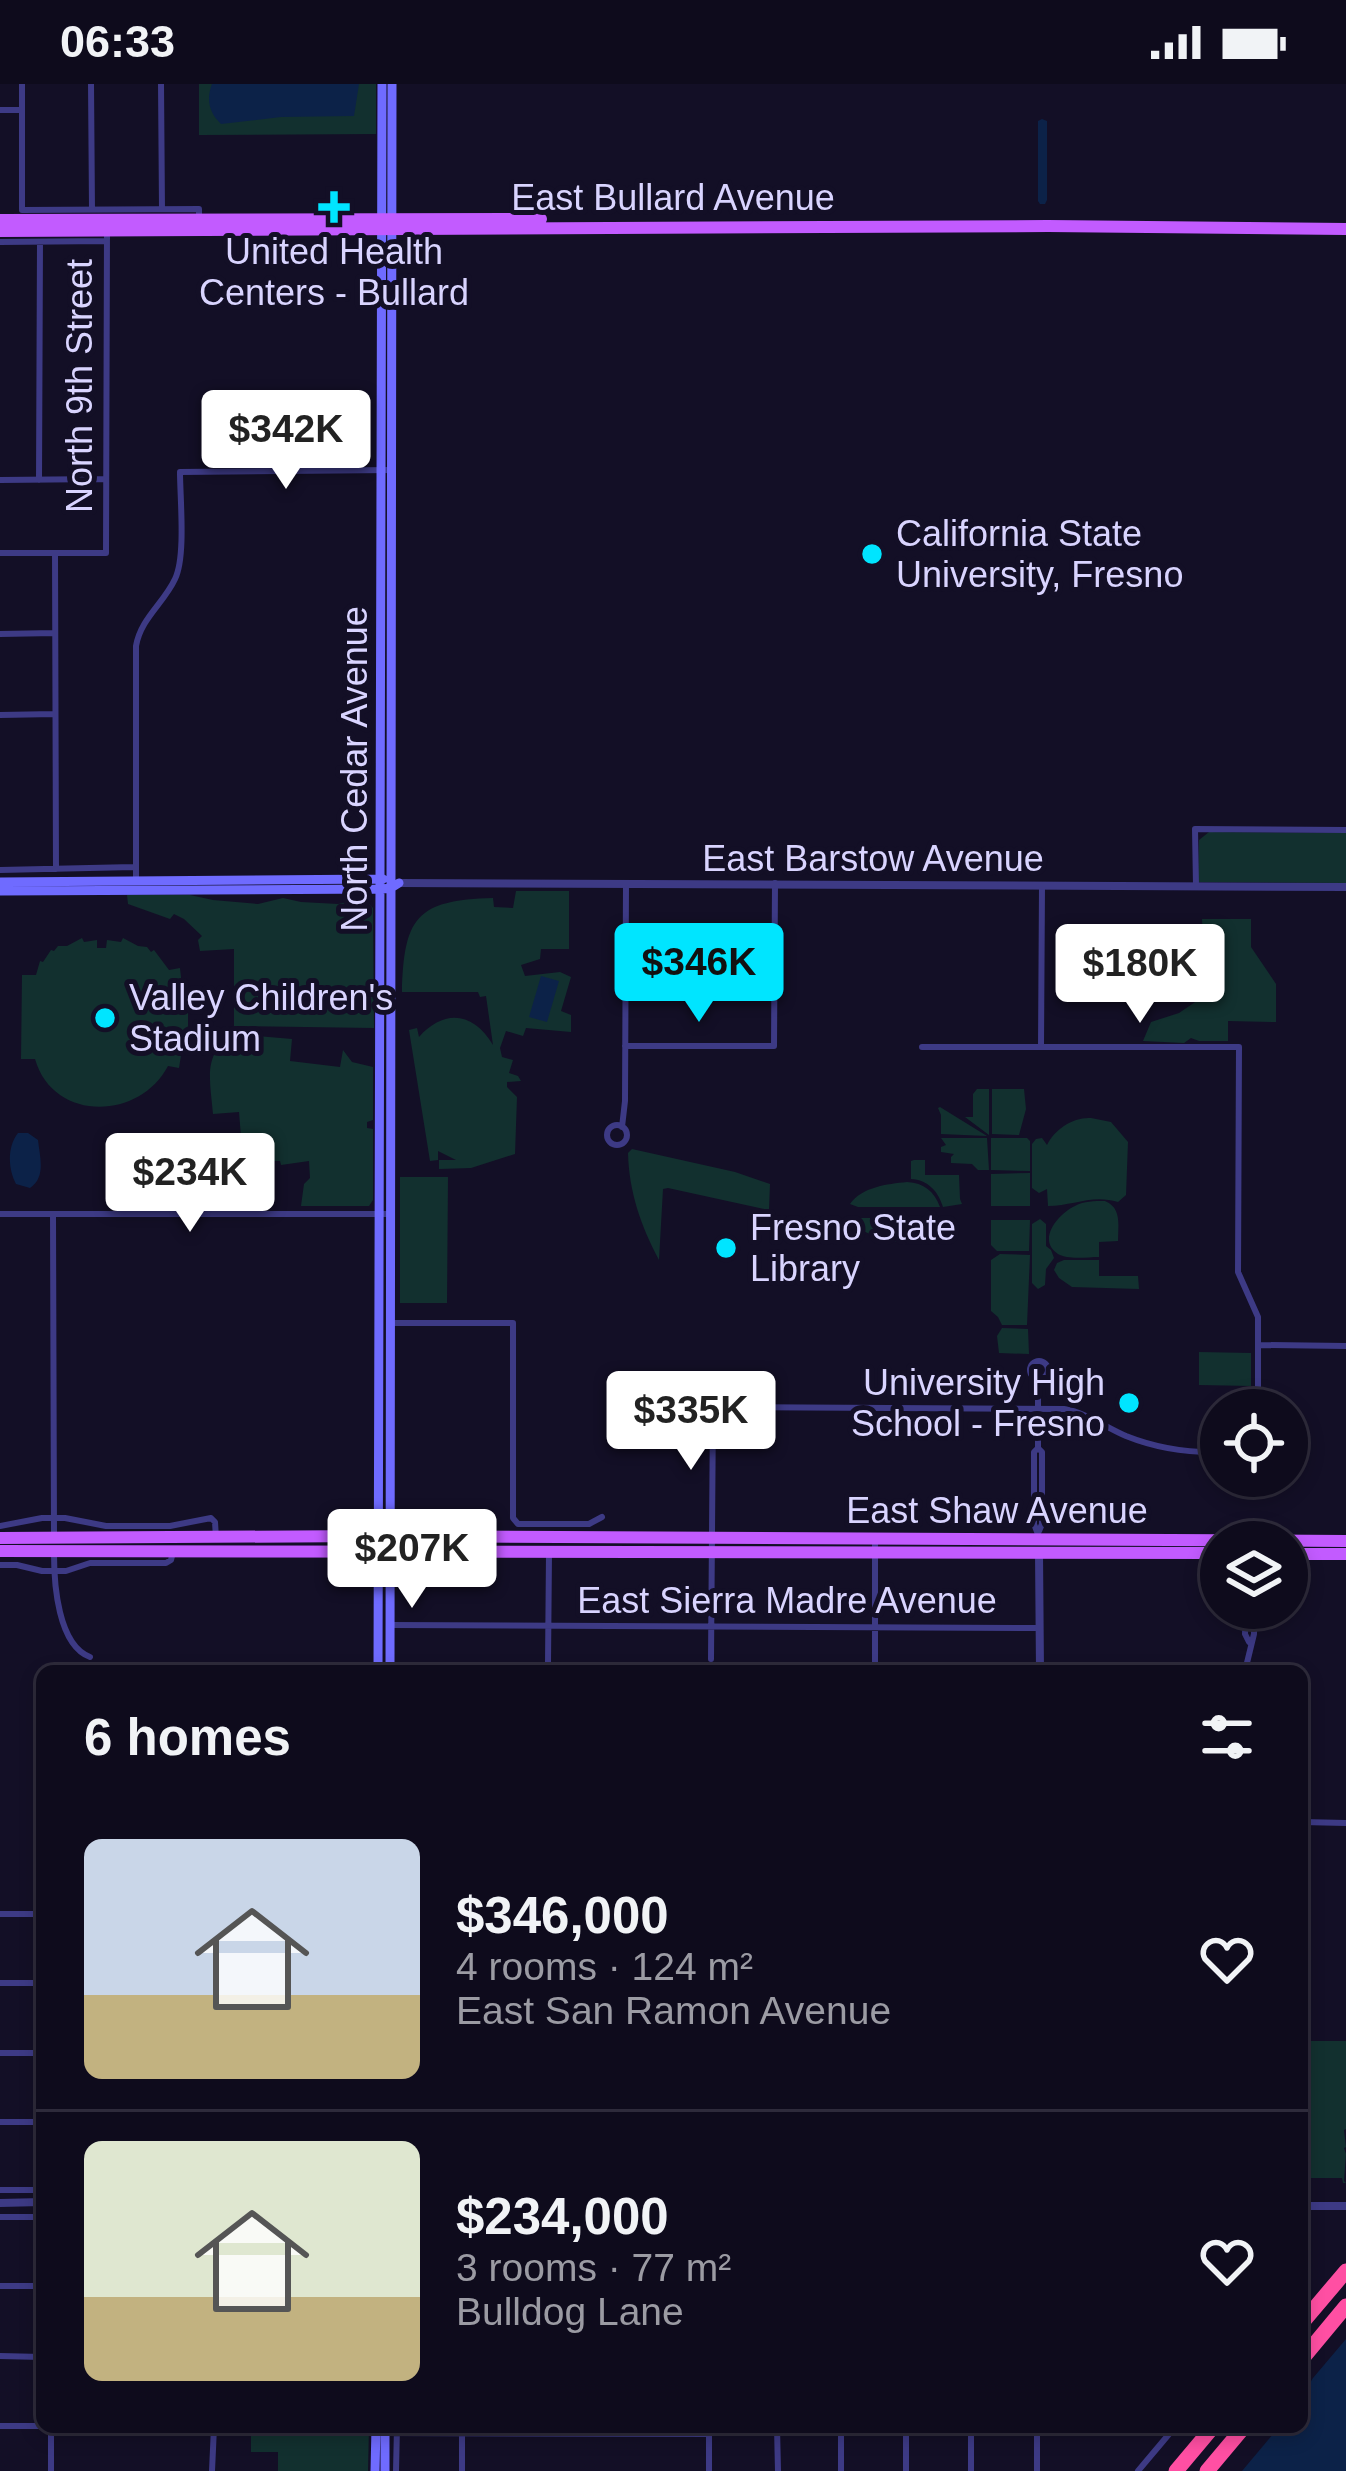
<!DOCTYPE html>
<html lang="en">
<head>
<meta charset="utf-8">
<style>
  :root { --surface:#0e0b1c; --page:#1c1929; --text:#f1f3f6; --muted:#9b9ba3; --line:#2e2b3b; --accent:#00e5ff }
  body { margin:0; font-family:Helvetica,sans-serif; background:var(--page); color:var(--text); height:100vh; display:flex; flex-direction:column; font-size:45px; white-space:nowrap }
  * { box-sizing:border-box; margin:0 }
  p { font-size:39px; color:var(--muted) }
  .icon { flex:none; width:66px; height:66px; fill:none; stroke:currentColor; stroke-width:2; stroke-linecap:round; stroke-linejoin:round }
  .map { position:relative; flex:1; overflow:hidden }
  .drawer { position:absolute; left:36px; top:1581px; width:1272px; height:768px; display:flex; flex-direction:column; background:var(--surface); border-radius:18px; box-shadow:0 6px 18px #0003,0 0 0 3px var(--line) }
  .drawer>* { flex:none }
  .buttons { position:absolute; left:1200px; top:1305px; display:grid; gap:24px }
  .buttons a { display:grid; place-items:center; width:108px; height:108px; border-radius:50%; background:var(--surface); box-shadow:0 6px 18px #0003,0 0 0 3px var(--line); font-size:60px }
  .price { position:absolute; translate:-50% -102px; padding:0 27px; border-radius:12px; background:#fff; color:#222; font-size:39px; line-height:78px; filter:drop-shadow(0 3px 6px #0008) }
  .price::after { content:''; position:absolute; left:50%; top:72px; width:36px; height:27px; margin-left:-18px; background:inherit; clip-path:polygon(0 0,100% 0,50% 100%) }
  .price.active { background:var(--accent); color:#111 }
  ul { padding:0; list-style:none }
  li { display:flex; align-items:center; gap:36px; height:300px; padding:0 48px }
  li+li { border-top:3px solid var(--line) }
  li span { display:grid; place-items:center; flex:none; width:336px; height:240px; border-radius:18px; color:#555 }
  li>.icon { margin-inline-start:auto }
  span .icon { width:144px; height:144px; fill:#fffc; stroke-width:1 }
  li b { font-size:51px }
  h2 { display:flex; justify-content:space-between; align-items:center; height:144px; padding:0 48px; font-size:51px }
  .status { display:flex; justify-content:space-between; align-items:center; height:84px; padding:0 60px; background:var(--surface); direction:ltr }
  .status svg { height:33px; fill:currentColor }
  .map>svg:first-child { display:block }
  .green { fill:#12302f }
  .water { fill:#0c2248 }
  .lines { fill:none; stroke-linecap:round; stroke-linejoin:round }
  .minor { stroke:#3d3a85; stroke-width:6 }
  .tertiary { stroke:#3d3a85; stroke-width:8 }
  .secondary { stroke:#6f6bff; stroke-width:9 }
  .primary { stroke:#c25bff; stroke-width:12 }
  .motorway { stroke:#ff4fa3; stroke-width:15 }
  .poi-dot { fill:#00e5ff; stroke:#130f26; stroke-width:4.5 }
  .labels { text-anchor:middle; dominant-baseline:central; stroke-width:10; stroke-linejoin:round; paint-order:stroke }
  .street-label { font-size:36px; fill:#d9d4ff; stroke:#130f26 }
  .poi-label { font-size:36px; fill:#d9d4ff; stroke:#130f26; text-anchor:start }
</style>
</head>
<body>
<div class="status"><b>06:33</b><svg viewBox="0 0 49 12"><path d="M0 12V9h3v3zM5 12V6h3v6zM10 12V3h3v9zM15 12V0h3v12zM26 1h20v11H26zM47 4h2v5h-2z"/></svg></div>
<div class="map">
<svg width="1346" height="2387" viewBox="0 0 1346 2387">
  <rect width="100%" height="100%" fill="#130f26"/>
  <!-- green -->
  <path class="green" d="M199,0H376V50L199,51Z
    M1209,748L1346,749V799L1198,798L1199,756Z
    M516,807H569V865H541L540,875L521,881L525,892L560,888L571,893L561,927L571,931V948L526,944L523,952L506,947L500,964L502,973L513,976L509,989L518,992L521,997L507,998V1003L517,1013L515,1070L471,1084L439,1085V1076H456L438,1067V1076L430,1077L409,946L417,944L419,953C445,924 474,929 493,961L486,912L480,913L478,908H402C404,834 416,816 493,814L494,823L513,824Z
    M127,811H190L213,816L258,820L283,814L301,818L338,820L364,814L373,824L374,944L234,942V865L200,867L198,856L202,852L184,835L174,830L170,835L128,820Z
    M1202,835H1251V863L1276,900V938L1228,937V957H1199L1191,954L1184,959L1143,957L1151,938L1179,929L1207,910L1211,914L1216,909L1220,895L1196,860L1203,854Z
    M82,854L84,858L97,856V864H106L107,856L121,858L123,854L138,862L147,863L151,868L154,866L169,886L180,884L184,921L188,922V945L185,946L179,984L168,982C139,1037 53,1038 35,975H21L22,891H36L40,877L43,878L51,866L54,867L58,862H67Z
    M245,951L292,955L290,977L340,983L343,966L352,978L373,983V1036L367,1038V1044L373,1045V1116L369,1122H301L304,1100L310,1094L309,1077L281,1081L280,1077H243L239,1028L213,1030C210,994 200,960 245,951Z
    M977,1005H989V1051L965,1033H973V1010Z
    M992,1005H1024L1026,1025L1019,1051L992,1050Z
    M940,1023L987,1052L941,1050V1031L938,1024Z
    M1091,1034L1111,1038L1128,1058L1126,1111L1118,1118C1092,1110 1073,1122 1048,1122L1047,1105L1039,1109L1032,1104V1060L1036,1055L1042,1054L1047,1061C1055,1045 1073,1033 1091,1034Z
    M941,1054H987L989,1086H978L972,1080L951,1079V1073L954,1070L941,1068V1063L946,1061Z
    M991,1054H1027L1030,1057V1087L991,1086Z
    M632,1065L735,1088L770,1100L769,1126L668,1104L663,1105L659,1176C641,1142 629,1108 628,1069Z
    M914,1076H925V1091H959L960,1115L962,1120L943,1123C938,1107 928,1096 911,1095V1077Z
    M1030,1089V1122H991V1090Z
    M400,1093H448L447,1219H400Z
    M907,1098C924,1099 934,1107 940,1123H858L850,1120C862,1103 887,1100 907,1098Z
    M1105,1117C1122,1124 1118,1141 1118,1157L1099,1158V1173C1087,1173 1068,1176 1058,1170C1036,1156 1059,1129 1075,1122C1084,1117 1094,1117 1105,1117Z
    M857,1134H940C924,1175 880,1156 851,1141V1136Z
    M1040,1135L1046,1140V1162L1051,1166L1054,1174L1046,1185L1045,1201L1038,1205L1032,1199V1140Z
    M991,1136H1030L1029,1167H997L991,1161Z
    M1000,1170L1030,1171L1027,1241H1002L998,1233L991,1227V1176Z
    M1064,1176H1099V1192H1138L1139,1205L1072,1203L1059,1194L1054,1186L1057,1179Z
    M1002,1244L1028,1245L1029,1270L999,1269L997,1252Z
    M1199,1268L1251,1269V1302L1199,1301Z
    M1302,1957H1346V2045L1344,2046L1346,2063L1344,2064L1346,2070L1344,2097L1346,2099H1343L1342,2094H1302Z
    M251,2343H369L368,2387H278V2368H251Z"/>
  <!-- water -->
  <path class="water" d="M212,0H359L354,32L281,33L221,40C209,29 206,15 212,0Z
    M1042,35L1047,37V116L1045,120H1040L1038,117V37Z
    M541,892L559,897L547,938L529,933Z
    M18,1049H28L38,1056C40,1074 46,1093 30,1104L16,1100C8,1085 7,1063 18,1049Z
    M1346,2255V2387H1242L1279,2343H1302V2312L1313,2294Z"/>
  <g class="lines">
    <!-- minor -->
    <path class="minor" d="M22,0V125
      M91,0L92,125
      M161,0L162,125
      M0,26H20
      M22,126L199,125V136
      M0,158L107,157
      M0,396L104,395
      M39,396L40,158
      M0,469H106L107,146
      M55,469L56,785
      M0,550L55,549
      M0,631L55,630
      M0,786L134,783
      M136,796V562C141,534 164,519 175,495C186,473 180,414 180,388L392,386
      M1196,802L1195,745L1346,746
      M625,962H774L775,799
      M922,963H1239L1238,1188L1258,1233V1326
      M1041,963L1042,802
      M607 1051a10 10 0 1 1 20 0a10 10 0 1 1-20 0Z
      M622,1043L625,1017L626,801
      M0,1130H391
      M53,1130L54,1451
      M391,1239H513V1434L518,1440H589L602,1433
      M1260,1261L1346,1262
      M1030 1286a9 9 0 1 1 18 0a9 9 0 1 1-18 0Z
      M1038,1296V1364L1034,1368V1440L1039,1453
      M1038,1364L1042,1368V1440L1039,1447
      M0,1442L42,1434H65L106,1442H170L211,1434L215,1438L216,1454
      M54,1470C54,1500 58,1561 90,1573
      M0,1481H17L42,1487H66L90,1479H166L171,1476L173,1468
      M1246,1524L1245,1550L1249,1558
      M390,1541L1040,1544
      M711,1575L713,1323L1064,1325C1087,1329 1105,1343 1126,1352C1156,1364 1189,1369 1221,1368
      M548,1579L549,1469
      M875,1581V1455
      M1245,1587L1254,1550V1524
      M1302,1738L1346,1739
      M0,1830H42
      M0,1899H42
      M0,1969H42
      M0,2038H42
      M0,2106H42
      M0,2133H42
      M0,2202H42
      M0,2272L42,2273
      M0,2342H42
      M51,2343V2387
      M777,2343L778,2387
      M1037,2343V2387
      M385,2349L709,2350
      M212,2387L214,2343
      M396,2387L397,2343
      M462,2387V2343
      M709,2387V2343
      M841,2387V2343
      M906,2387V2343
      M971,2387V2343
      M1138,2387L1175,2343"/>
    <!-- tertiary -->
    <path class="tertiary" d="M399,799L1346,803
      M1039,1469L1040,1587
      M0,2119L42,2118
      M1302,2122H1346"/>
    <!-- secondary -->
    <path class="secondary" d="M0,798L383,795
      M0,807L382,805L391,804L399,799
      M378,1587L382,0
      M390,1587L392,0
      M375,2387L376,2343
      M385,2387V2343"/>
    <!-- primary -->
    <path class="primary" d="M0,136L541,135
      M0,147L1048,142L1346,145
      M0,1454L371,1452L1346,1457
      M0,1467L1221,1469
      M1287,1470H1346"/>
    <!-- motorway -->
    <path class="motorway" d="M1302,2239L1346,2187
      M1302,2275L1346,2222
      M1176,2387L1213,2343
      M1207,2387L1244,2343"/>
  </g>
  <!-- markers -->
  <g class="poi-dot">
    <path d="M328 105h12v12h12v12h-12v12h-12v-12h-12v-12h12z"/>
    <circle cx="872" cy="470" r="12"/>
    <circle cx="105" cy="934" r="12"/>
    <circle cx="726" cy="1164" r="12"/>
    <circle cx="1129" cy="1319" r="12"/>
  </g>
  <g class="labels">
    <!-- street labels -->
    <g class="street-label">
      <text x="673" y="113">East Bullard Avenue</text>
      <text transform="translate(79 302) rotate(-90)">North 9th Street</text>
      <text transform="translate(354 685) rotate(-90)">North Cedar Avenue</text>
      <text x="873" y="774">East Barstow Avenue</text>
      <text x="997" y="1426">East Shaw Avenue</text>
      <text x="787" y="1516">East Sierra Madre Avenue</text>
    </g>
    <!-- poi labels -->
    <g class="poi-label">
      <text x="334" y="167" text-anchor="middle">United Health<tspan x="334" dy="41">Centers - Bullard</tspan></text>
      <text x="896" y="449">California State<tspan x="896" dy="41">University, Fresno</tspan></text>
      <text x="129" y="913">Valley Children's<tspan x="129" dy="41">Stadium</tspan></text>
      <text x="750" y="1143">Fresno State<tspan x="750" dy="41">Library</tspan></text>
      <text x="1105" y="1298" text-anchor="end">University High<tspan x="1105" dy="41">School - Fresno</tspan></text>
    </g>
  </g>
</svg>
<div class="buttons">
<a><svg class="icon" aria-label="locate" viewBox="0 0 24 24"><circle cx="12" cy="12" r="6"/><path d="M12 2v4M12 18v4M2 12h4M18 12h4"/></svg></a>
<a><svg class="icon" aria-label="layers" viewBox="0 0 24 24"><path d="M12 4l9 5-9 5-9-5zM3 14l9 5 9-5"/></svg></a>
</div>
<b class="price" style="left:286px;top:408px">$342K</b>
<b class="price active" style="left:699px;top:941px">$346K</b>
<b class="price" style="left:1140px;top:942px">$180K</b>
<b class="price" style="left:190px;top:1151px">$234K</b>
<b class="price" style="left:691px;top:1389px">$335K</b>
<b class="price" style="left:412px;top:1527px">$207K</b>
<section class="drawer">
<h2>6 homes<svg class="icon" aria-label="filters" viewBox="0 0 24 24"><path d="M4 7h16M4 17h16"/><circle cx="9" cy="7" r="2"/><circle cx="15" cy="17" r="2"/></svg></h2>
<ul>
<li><span style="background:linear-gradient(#c9d6e8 65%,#c2b280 0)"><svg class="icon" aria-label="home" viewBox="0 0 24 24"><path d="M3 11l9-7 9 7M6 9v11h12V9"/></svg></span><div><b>$346,000</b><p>4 rooms · 124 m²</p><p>East San Ramon Avenue</p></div><svg class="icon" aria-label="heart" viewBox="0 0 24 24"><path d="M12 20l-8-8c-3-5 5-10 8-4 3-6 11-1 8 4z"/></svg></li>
<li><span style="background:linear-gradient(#dfe7d0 65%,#c2b280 0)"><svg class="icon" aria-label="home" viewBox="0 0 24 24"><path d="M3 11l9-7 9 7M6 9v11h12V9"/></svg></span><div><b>$234,000</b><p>3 rooms · 77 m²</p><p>Bulldog Lane</p></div><svg class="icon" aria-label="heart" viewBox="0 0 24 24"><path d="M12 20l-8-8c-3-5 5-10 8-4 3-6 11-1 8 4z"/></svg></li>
</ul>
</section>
</div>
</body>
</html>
